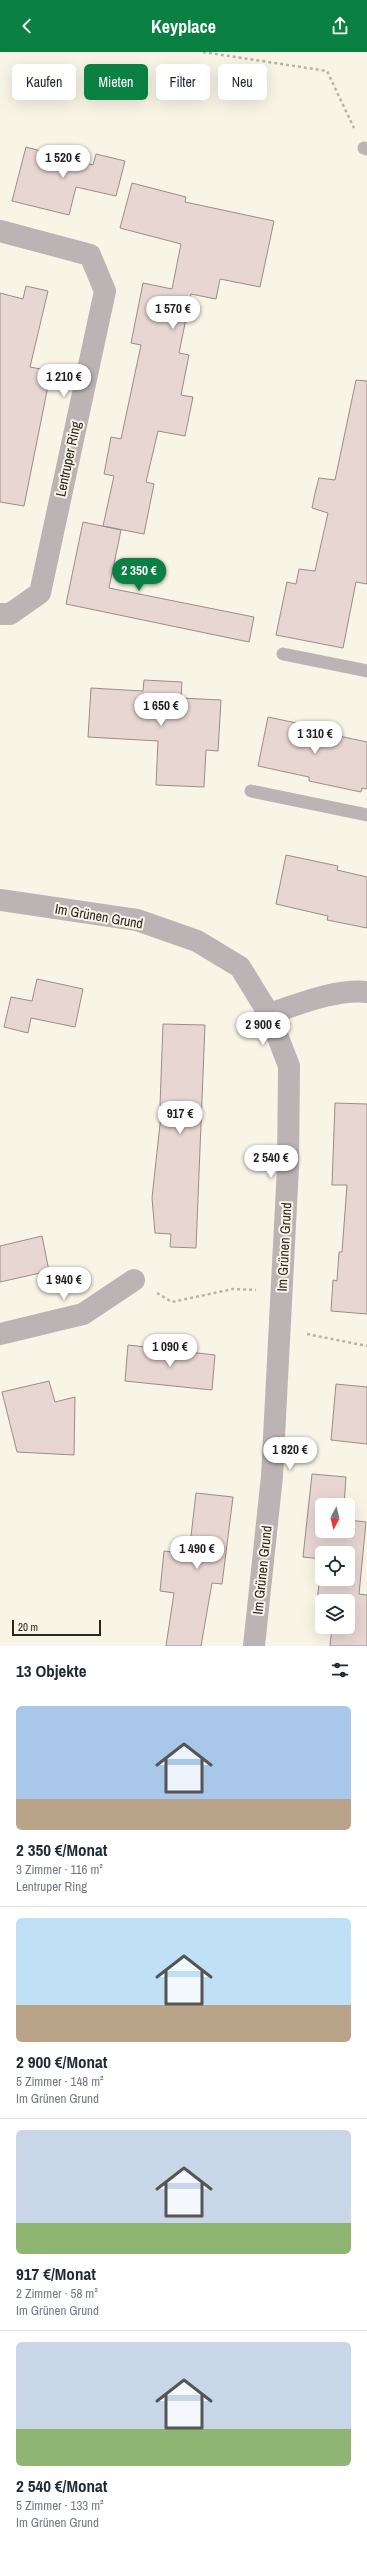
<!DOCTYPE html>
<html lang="de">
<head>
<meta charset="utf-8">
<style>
  :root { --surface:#fff; --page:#f2f2f3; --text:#1f2937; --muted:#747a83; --line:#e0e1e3; --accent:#0b8043 }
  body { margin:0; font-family:"Archivo Narrow",sans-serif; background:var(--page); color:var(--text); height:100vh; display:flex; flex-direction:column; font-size:15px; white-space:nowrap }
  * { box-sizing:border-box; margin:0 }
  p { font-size:13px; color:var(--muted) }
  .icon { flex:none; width:22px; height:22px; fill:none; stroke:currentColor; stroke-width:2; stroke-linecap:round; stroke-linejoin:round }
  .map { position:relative; height:1594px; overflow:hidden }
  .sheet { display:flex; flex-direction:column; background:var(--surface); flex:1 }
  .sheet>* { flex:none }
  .guide { position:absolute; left:12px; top:12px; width:343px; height:36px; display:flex; gap:8px }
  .needle { width:26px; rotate:187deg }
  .buttons { position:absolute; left:315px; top:1446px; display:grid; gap:8px }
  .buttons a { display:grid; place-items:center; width:40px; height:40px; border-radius:6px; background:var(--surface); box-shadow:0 4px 16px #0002; font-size:20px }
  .scale { position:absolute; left:12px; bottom:10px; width:89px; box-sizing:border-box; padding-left:4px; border:2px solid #282722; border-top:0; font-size:11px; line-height:14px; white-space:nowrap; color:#282722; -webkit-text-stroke:3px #f8f5e6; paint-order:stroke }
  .price { position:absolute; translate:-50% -34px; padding:0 9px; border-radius:14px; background:#fff; color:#222; font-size:13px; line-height:26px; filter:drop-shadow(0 1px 2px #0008) }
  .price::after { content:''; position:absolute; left:50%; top:24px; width:12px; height:9px; margin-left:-6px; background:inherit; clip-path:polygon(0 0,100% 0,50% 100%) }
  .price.selected { background:var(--accent); color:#fff }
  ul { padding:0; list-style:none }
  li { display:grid; align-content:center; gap:8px; height:212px; padding:0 16px }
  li+li { border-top:1px solid var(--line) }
  li span { display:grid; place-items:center; height:124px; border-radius:6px; color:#555 }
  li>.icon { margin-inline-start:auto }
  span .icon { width:72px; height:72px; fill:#fffc; stroke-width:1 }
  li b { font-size:17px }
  h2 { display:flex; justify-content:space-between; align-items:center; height:48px; padding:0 16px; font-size:17px }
  .pill { padding:0 14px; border-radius:6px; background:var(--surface); box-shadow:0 4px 16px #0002; font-size:14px; line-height:36px }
  .pill.selected { background:var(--accent); color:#fff }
  header { display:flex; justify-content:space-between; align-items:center; height:52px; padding:0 16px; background:var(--accent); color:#fff; font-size:18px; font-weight:700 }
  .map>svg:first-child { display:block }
  .building { fill:#e7d6d2; stroke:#9c8c88; fill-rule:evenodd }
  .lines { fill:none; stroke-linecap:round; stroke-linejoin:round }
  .path { stroke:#b7b4a8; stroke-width:2.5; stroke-dasharray:3 3; stroke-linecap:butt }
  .service { stroke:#bcb4b4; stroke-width:13 }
  .minor { stroke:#bcb4b4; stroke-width:22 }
  .tertiary { stroke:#bcb4b4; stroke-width:22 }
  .labels { text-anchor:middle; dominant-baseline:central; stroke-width:4; stroke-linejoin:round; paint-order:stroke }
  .street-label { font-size:14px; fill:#282722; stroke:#f8f5e6 }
</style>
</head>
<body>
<header><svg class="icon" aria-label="back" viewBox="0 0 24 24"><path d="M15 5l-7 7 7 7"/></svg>Keyplace<svg class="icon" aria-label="share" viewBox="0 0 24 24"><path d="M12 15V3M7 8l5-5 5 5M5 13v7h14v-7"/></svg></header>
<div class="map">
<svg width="367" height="1594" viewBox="0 0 367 1594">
  <rect width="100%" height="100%" fill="#f8f5e6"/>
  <!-- building -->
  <path class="building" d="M26,95L93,113L96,102L125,109L116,144L76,135L69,163L12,149Z
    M132,131L186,145L185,150L274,169L260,235L220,227L216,247L191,242L179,301L189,303L181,343L193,345L185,384L158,379L146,430L154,432L144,482L103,474L114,424L104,422L111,385L121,387L141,293L131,291L143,231L172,237L181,192L120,176Z
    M26,234L48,239L30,315L51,319L24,454L0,450V241L23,247Z
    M356,328L367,329V532L356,530L343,596L276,583L287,530L296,532L299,517L315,519L328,461L312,456L315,441L319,426L335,428Z
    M83,470L121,478L109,536L254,565L249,590L66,552Z
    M144,628L182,630L181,646L221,648L218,699L206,698L204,735L156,733L158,689L88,685L91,636L143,639Z
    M268,665L320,676V680L367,690V737L362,736L361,740L309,729V725L258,714Z
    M286,803L338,814L337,818L367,825V876L327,868L328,864L276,852Z
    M37,927L83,937L75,975L31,966L28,981L4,975L11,945L32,949Z
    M163,972L205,973L196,1196L170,1195L171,1182L155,1181L152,1146L162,1054H160Z
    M335,1051L367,1052V1262L331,1259L333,1228L337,1229L339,1200H342L347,1133H332Z
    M42,1184L49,1219L0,1230V1194Z
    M128,1293L215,1303L212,1338L125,1329Z
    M49,1329L55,1350L75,1345L74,1403L17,1400L2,1340Z
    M336,1332L367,1335V1392L331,1388Z
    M312,1422L346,1425L344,1453H322V1479H348V1468L366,1470L359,1542L367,1543V1594H330L332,1575H348V1549H317L322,1507L303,1505ZM322,1501H348V1527H322Z
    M196,1441L233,1445L222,1532L212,1531L201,1594H166L174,1541L160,1539L164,1499L189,1502Z"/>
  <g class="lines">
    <!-- path -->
    <path class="path" d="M203,0L327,19L354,76
      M157,1241L172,1250L233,1237L256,1238
      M307,1282L367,1294"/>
    <!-- service -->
    <path class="service" d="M364,96L367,97
      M283,602L367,619
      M251,739L367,763"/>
    <!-- minor -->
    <path class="minor" d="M0,179L90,203L105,239L40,541L10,562H0
      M269,962C299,952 335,937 367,940
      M0,1282L83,1262L134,1228"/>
    <!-- tertiary -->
    <path class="tertiary" d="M0,848L137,868L197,889L240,915L269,962L289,1014L288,1115L272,1424L254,1594"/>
  </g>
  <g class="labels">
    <!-- street labels -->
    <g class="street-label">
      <text transform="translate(68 407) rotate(-78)">Lentruper Ring</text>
      <text transform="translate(99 864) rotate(10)">Im Grünen Grund</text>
      <text transform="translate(284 1195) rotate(-87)">Im Grünen Grund</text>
      <text transform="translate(262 1518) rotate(-84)">Im Grünen Grund</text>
    </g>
  </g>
</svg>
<div class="buttons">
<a><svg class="needle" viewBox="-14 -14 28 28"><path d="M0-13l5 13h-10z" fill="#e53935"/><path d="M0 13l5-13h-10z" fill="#747a83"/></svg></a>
<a><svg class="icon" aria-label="locate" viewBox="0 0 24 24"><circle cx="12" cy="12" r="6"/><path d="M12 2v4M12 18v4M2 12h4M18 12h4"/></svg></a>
<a><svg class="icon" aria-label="layers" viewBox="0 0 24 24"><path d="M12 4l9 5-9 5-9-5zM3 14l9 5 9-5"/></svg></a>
</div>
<div class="scale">20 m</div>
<b class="price" style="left:63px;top:127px">1 520 €</b>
<b class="price" style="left:173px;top:278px">1 570 €</b>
<b class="price" style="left:64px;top:346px">1 210 €</b>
<b class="price selected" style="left:139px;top:540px">2 350 €</b>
<b class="price" style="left:161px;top:675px">1 650 €</b>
<b class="price" style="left:315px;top:703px">1 310 €</b>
<b class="price" style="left:263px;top:994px">2 900 €</b>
<b class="price" style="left:180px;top:1083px">917 €</b>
<b class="price" style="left:271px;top:1127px">2 540 €</b>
<b class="price" style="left:64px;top:1249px">1 940 €</b>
<b class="price" style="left:170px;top:1316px">1 090 €</b>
<b class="price" style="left:290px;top:1419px">1 820 €</b>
<b class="price" style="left:197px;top:1518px">1 490 €</b>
<div class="guide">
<a class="pill">Kaufen</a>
<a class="pill selected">Mieten</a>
<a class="pill">Filter</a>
<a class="pill">Neu</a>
</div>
</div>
<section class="sheet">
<h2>13 Objekte<svg class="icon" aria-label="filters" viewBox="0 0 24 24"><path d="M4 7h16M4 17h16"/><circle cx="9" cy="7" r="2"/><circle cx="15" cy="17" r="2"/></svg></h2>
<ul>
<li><span style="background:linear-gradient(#a9c7e8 75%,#b9a48a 0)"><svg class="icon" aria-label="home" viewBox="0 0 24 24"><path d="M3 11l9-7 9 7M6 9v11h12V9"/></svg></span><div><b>2 350 €/Monat</b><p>3 Zimmer · 116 m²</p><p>Lentruper Ring</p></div></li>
<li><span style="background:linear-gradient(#bfe0f5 70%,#b9a48a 0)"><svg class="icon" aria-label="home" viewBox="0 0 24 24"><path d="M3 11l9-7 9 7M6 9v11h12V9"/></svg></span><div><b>2 900 €/Monat</b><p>5 Zimmer · 148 m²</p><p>Im Grünen Grund</p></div></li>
<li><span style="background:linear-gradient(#c9d6e8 75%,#8fb573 0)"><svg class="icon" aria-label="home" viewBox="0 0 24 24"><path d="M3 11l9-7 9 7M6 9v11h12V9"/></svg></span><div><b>917 €/Monat</b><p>2 Zimmer · 58 m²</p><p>Im Grünen Grund</p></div></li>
<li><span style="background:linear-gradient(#c9d6e8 70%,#8fb573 0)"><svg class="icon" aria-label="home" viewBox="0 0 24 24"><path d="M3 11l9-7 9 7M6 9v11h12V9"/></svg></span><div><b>2 540 €/Monat</b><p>5 Zimmer · 133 m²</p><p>Im Grünen Grund</p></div></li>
</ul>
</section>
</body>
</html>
